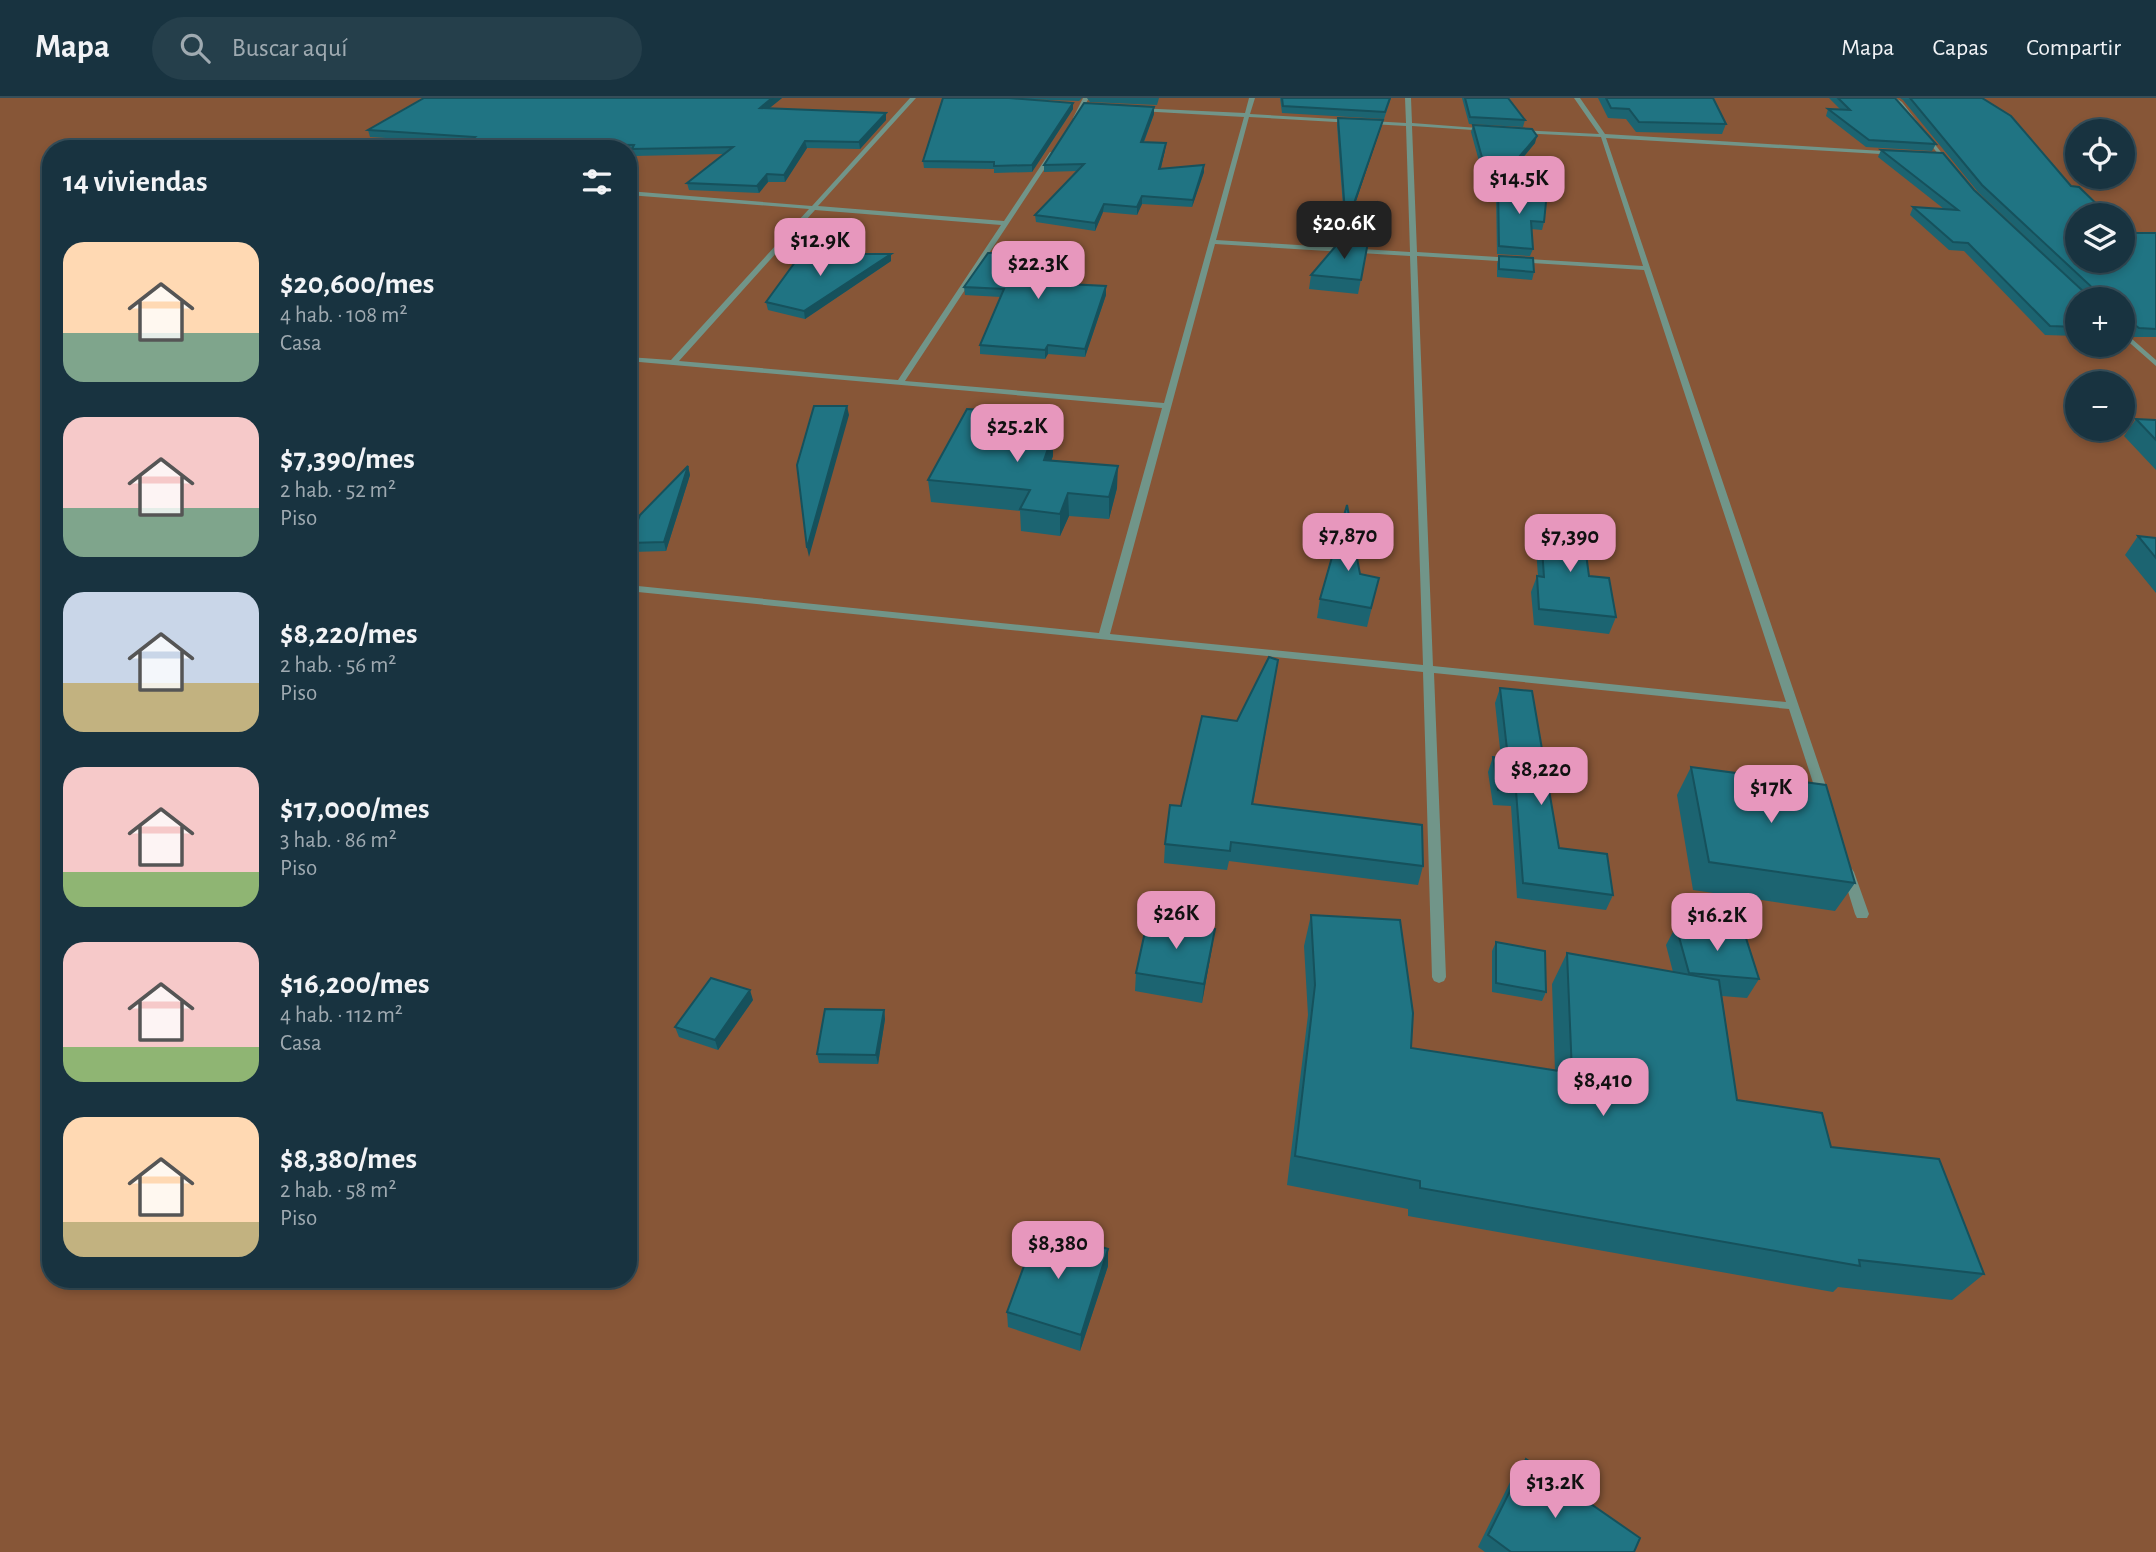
<!DOCTYPE html>
<html lang="es">
<head>
<meta charset="utf-8">
<style>
  :root { --surface:#183340; --page:#253f4b; --text:#f1f3f6; --muted:#9faab1; --line:#364e59; --accent:#e797bd }
  body { margin:0; font-family:"Alegreya Sans",sans-serif; background:var(--page); color:var(--text); height:100vh; display:flex; flex-direction:column; font-size:26px; white-space:nowrap }
  * { box-sizing:border-box; margin:0 }
  p { font-size:23px; color:var(--muted) }
  .icon { flex:none; width:38px; height:38px; fill:none; stroke:currentColor; stroke-width:2; stroke-linecap:round; stroke-linejoin:round }
  .map { position:relative; flex:1; overflow:hidden }
  .details { position:absolute; left:42px; top:42px; width:595px; height:1148px; display:flex; flex-direction:column; background:var(--surface); border-radius:28px; box-shadow:0 4px 10px #0003,0 0 0 2px var(--line) }
  .details>* { flex:none }
  .buttons { position:absolute; left:2065px; top:21px; display:grid; gap:14px }
  .buttons a { display:grid; place-items:center; width:70px; height:70px; border-radius:50%; background:var(--surface); box-shadow:0 4px 10px #0003,0 0 0 2px var(--line); font-size:35px }
  .price { position:absolute; translate:-50% -60px; padding:0 16px; border-radius:14px; background:var(--accent); color:#111; font-size:23px; line-height:46px; filter:drop-shadow(0 2px 4px #0008) }
  .price::after { content:''; position:absolute; left:50%; top:42px; width:21px; height:16px; margin-left:-10px; background:inherit; clip-path:polygon(0 0,100% 0,50% 100%) }
  .price.active { background:#222; color:#fff }
  ul { padding:0; list-style:none }
  li { display:flex; align-items:center; gap:21px; height:175px; padding:0 21px }
  li span { display:grid; place-items:center; flex:none; width:196px; height:140px; border-radius:21px; color:#555 }
  li>.icon { margin-inline-start:auto }
  span .icon { width:84px; height:84px; fill:#fffc; stroke-width:1 }
  li b { font-size:30px }
  h2 { display:flex; justify-content:space-between; align-items:center; height:84px; padding:0 21px; font-size:30px }
  header { display:flex; align-items:center; gap:42px; box-sizing:border-box; height:98px; padding:0 35px; background:var(--surface); border-bottom:2px solid var(--line) }
  header strong { font-size:33px }
  nav { display:flex; gap:38px; margin-inline-start:auto; font-size:24px }
  .search { width:490px; height:63px; background:var(--page); display:flex; align-items:center; gap:18px; box-sizing:border-box; padding:0 24px; border-radius:38px; color:var(--muted); font-size:26px }
  .map>svg:first-child { display:block }
  .green { fill:#875637; fill-rule:evenodd }
  .lines { fill:none; stroke-linecap:round; stroke-linejoin:round }
  .minor { fill:#719589; fill-rule:evenodd }
  .wall { fill:#1c6471 }
  .shaded-wall { fill:#16515c }
  .building { fill:#207483; stroke:#16515c; stroke-width:2 }
</style>
</head>
<body>
<header>
<strong>Mapa</strong>
<div class="search"><svg class="icon" aria-label="search" viewBox="0 0 24 24"><circle cx="10" cy="10" r="6"/><path d="M15 15l6 6"/></svg>Buscar aquí</div>
<nav><a>Mapa</a><a>Capas</a><a>Compartir</a></nav>
</header>
<div class="map">
<svg width="2156" height="1454" viewBox="0 0 2156 1454">
  <rect width="100%" height="100%" fill="#204455"/>
  <!-- green -->
  <path class="green" d="M0,0H2156V1454H0ZM2077,33H2123V79H2077ZM51,51H628V1181H51ZM2077,117H2123V163H2077ZM2077,201H2123V247H2077ZM2077,285H2123V331H2077Z"/>
  <g class="lines">
    <!-- minor -->
    <path class="minor" d="M910,0H916L818,108L1004,123L1050,54L1055,55L905,283L1164,305L1244,19L1139,13L1137,10L1245,15L1249,0H1255L1250,16L1406,25L1405,0H1411L1412,25L1491,31L1488,33L1412,28L1417,154L1643,168L1601,39L1520,35L1518,32L1599,36L1574,0H1580L1605,36L1899,54L1897,57L1606,40L1830,700L1828,703L1824,704L1818,700L1789,611L1434,575L1446,879L1444,883L1439,885L1434,883L1432,879L1423,574L628,493V487L1099,535L1162,310L628,263V259L671,262L809,111L628,97V93L812,108ZM1249,19L1406,28L1410,154L1216,142ZM815,112L1001,127L898,282L679,263ZM1215,146L1410,158L1423,567L1110,536ZM1417,158L1644,172L1786,604L1433,568Z
      M1083,0H1089L1077,20H1073Z
      M1889,0H1896L1902,4L1951,67H1947L1898,6Z
      M2123,233L2156,262V268L2123,239Z
      M1848,769L1852,771L1854,774L1869,816L1867,820H1857L1855,816L1842,774L1844,771Z"/>
  </g>
  <!-- wall -->
  <path class="wall" d="M424,0H782L769,10L886,15V22L860,51L807,50L785,84H768L759,95L689,92L687,85L723,56L634,58L633,54H628V51H459L466,45L370,39L368,32Z
    M943,0H1082L1079,3L1023,1L1073,11L1032,74L994,75V71L924,70L923,63Z
    M1087,0H1159L1157,7L1090,4Z
    M1280,0H1391L1384,21L1282,15Z
    M1462,0H1508L1525,22L1523,29L1469,26Z
    M1598,0H1713L1726,26L1722,36L1636,34L1626,21L1608,20Z
    M1829,0H1895L1936,46L1932,53L1866,49L1826,18L1828,11H1840Z
    M1900,0H1982L2071,88L2126,135H2156V239H2133L2125,232L2123,235V201H2077V238L2045,237L1964,153L1949,152L1910,117L1913,109L1944,111L1878,59L1881,52L1974,92L2085,195L1978,94L1903,2Z
    M1154,16L1144,44L1165,52L1161,70L1204,74L1192,109L1142,106L1137,117L1103,114L1095,133L1036,124L1035,117L1077,73L1044,74V67Z
    M1338,20L1383,22L1381,29L1345,136L1337,27Z
    M1473,27L1535,45L1499,89L1544,124L1542,132L1531,131L1533,151L1530,158L1497,156L1496,96L1498,90L1489,100L1471,34Z
    M1376,106L1358,196L1309,191L1311,177L1347,143V140Z
    M891,156V163L805,221L768,212L766,204Z
    M1499,158L1534,174L1532,182L1497,179V166Z
    M1082,163L1072,186L1106,188V197L1085,259L1048,256L1045,261L980,256V247L1001,199L965,197L964,189Z
    M2136,321L2156,322V372L2124,338Z
    M1001,332L1053,336V358L1051,362L1117,390L1109,421L1069,418L1060,438L1021,433L1020,413L931,404L928,382Z
    M688,368L690,377L666,453L632,454L629,445Z
    M1540,421L1589,478L1616,519L1609,536L1534,527L1531,494L1537,478H1538L1535,437Z
    M2138,438L2156,440V495L2125,457Z
    M1360,476L1379,480L1367,529L1317,520L1320,501Z
    M1275,581L1253,707L1423,768L1418,787L1229,763L1227,772L1164,765L1165,746L1181,708L1237,623Z
    M1500,590L1559,750L1613,797L1606,812L1517,800L1511,708L1493,707L1488,674L1493,659L1501,660L1495,605Z
    M1691,669L1855,785L1835,813L1693,792L1677,697Z
    M1311,817L1411,950L1555,973L1552,886L1567,855L1673,874L1666,847L1676,828L1759,881L1747,900L1722,898L1737,1002L1831,1049L1984,1176L1952,1202L1838,1189L1833,1194L1408,1118V1111L1287,1087L1308,917L1304,848Z
    M1215,831L1202,905L1135,893L1136,875Z
    M1496,844L1546,894L1542,903L1492,894V853Z
    M753,902L718,952L679,939L675,929Z
    M884,912L885,921L878,966L819,965L817,956Z
    M1108,1151V1168L1080,1253L1008,1229L1007,1214Z
    M1526,1361L1634,1454H1485L1478,1449L1515,1374Z"/>
  <!-- shaded-wall -->
  <path class="shaded-wall" d="M772,0H782L761,17L760,10Z
    M1073,5V11L1032,74V67Z
    M1154,9V16L1141,51V44Z
    M886,15V22L860,51L859,44Z
    M1383,22L1381,29L1345,136L1346,128Z
    M1537,38L1535,45L1489,100L1491,92Z
    M805,43L807,50L785,84L784,77Z
    M1166,45L1165,52L1159,78V71Z
    M1204,67V74L1192,109L1193,102Z
    M767,76L768,84L759,95L757,88Z
    M1142,98V106L1137,117V109Z
    M1104,106L1103,114L1095,133V125Z
    M1082,155V163L1068,194V186Z
    M891,156V163L805,221L804,213Z
    M1106,188V197L1085,259V251Z
    M1048,247V256L1045,261V252Z
    M847,308L849,317L809,459L807,450Z
    M1000,313L1001,335L992,331Z
    M1053,336V358L1044,384V362Z
    M688,368L690,377L666,453L664,444Z
    M1118,368L1117,390L1109,421V399Z
    M1068,395L1069,418L1060,438V416Z
    M1215,831L1212,850L1202,905L1204,886Z
    M750,892L753,902L718,952L715,942Z
    M884,912L885,921L878,966L876,957Z
    M1108,1151V1168L1080,1253L1081,1237Z"/>
  <!-- building -->
  <path class="building" d="M424,0H772L760,10L886,15L859,44L805,43L784,77L767,76L757,88L687,85L733,49L632,51L634,47L561,46L555,51H459L475,39L368,32Z
    M943,0H1009L1073,5L1032,67L994,68V64L923,63Z
    M1282,0H1390L1385,14L1283,8Z
    M1465,0H1508L1525,22L1470,19Z
    M1606,0H1713L1726,26L1639,24L1629,11L1611,10Z
    M1838,0H1895L1936,46L1869,42L1828,11L1850,12Z
    M1910,0H1982L2011,18L2071,88L2079,89L2108,117H2077V163H2123V132L2126,135H2156V231L2139,230L2128,222L2126,230H2123V201H2077V229L2050,228L1968,145L1953,144L1913,109L1958,112L1881,52L1943,55L1974,92L2085,195L2096,193L1982,87Z
    M1084,5L1154,9L1141,44L1166,45L1159,71L1204,67L1193,102L1142,98L1137,109L1104,106L1095,125L1035,117L1084,66L1044,67Z
    M1338,20L1383,22L1346,128Z
    M1473,27L1532,31L1537,38L1491,92Z
    M1498,89L1547,94L1544,124L1531,123L1533,151L1499,148Z
    M1376,106L1369,141L1347,140Z
    M1340,143L1368,144L1361,182L1311,177Z
    M988,155H1082L1068,186L1106,188L1085,251L1048,247L1045,252L980,247L1004,191L964,189Z
    M801,156H891L804,213L766,204Z
    M1499,158L1533,160L1534,174L1499,171Z
    M814,308H847L807,450L797,367Z
    M967,311L1000,313L992,331L1053,336L1044,362L1118,368L1109,399L1068,395L1060,416L1020,411L1030,392L928,382Z
    M2136,321L2156,322V342Z
    M688,368L664,444L629,445L640,417Z
    M1347,407L1360,476L1379,480L1371,510L1320,501Z
    M1540,421L1582,426L1589,478L1609,480L1616,519L1539,511L1537,478L1544,479Z
    M2138,438L2156,440V460Z
    M1269,559L1278,562L1252,706L1422,727L1423,768L1231,744L1230,753L1165,746L1170,707L1181,708L1202,618L1237,623Z
    M1500,590L1532,593L1559,750L1607,756L1613,797L1523,785L1516,693L1498,692L1493,659L1508,660Z
    M1691,669L1826,687L1855,785L1709,764Z
    M1311,817L1400,822L1413,915L1411,950L1572,975L1567,855L1719,882L1737,1002L1822,1015L1831,1049L1939,1061L1984,1176L1859,1162L1860,1168L1420,1090V1083L1295,1058L1315,887Z
    M1148,820L1215,831L1204,886L1136,875Z
    M1676,828L1744,834L1759,881L1689,875Z
    M1496,844L1545,853L1546,894L1496,885Z
    M711,880L750,892L715,942L675,929Z
    M825,911L884,912L876,957L817,956Z
    M1038,1130L1108,1151L1081,1237L1007,1214Z
    M1526,1361L1640,1440L1634,1454H1511L1488,1437Z"/>
</svg>
<div class="buttons">
<a><svg class="icon" aria-label="locate" viewBox="0 0 24 24"><circle cx="12" cy="12" r="6"/><path d="M12 2v4M12 18v4M2 12h4M18 12h4"/></svg></a>
<a><svg class="icon" aria-label="layers" viewBox="0 0 24 24"><path d="M12 4l9 5-9 5-9-5zM3 14l9 5 9-5"/></svg></a>
<a>+</a>
<a>−</a>
</div>
<b class="price" style="left:1519px;top:118px">$14.5K</b>
<b class="price active" style="left:1344px;top:163px">$20.6K</b>
<b class="price" style="left:820px;top:180px">$12.9K</b>
<b class="price" style="left:1038px;top:203px">$22.3K</b>
<b class="price" style="left:1017px;top:366px">$25.2K</b>
<b class="price" style="left:1348px;top:475px">$7,870</b>
<b class="price" style="left:1570px;top:476px">$7,390</b>
<b class="price" style="left:1541px;top:709px">$8,220</b>
<b class="price" style="left:1771px;top:727px">$17K</b>
<b class="price" style="left:1176px;top:853px">$26K</b>
<b class="price" style="left:1717px;top:855px">$16.2K</b>
<b class="price" style="left:1603px;top:1020px">$8,410</b>
<b class="price" style="left:1058px;top:1183px">$8,380</b>
<b class="price" style="left:1555px;top:1422px">$13.2K</b>
<section class="details">
<h2>14 viviendas<svg class="icon" aria-label="filters" viewBox="0 0 24 24"><path d="M4 7h16M4 17h16"/><circle cx="9" cy="7" r="2"/><circle cx="15" cy="17" r="2"/></svg></h2>
<ul>
<li><span style="background:linear-gradient(#ffd9b3 65%,#7fa58c 0)"><svg class="icon" aria-label="home" viewBox="0 0 24 24"><path d="M3 11l9-7 9 7M6 9v11h12V9"/></svg></span><div><b>$20,600/mes</b><p>4 hab. · 108 m²</p><p>Casa</p></div></li>
<li><span style="background:linear-gradient(#f6c9c9 65%,#7fa58c 0)"><svg class="icon" aria-label="home" viewBox="0 0 24 24"><path d="M3 11l9-7 9 7M6 9v11h12V9"/></svg></span><div><b>$7,390/mes</b><p>2 hab. · 52 m²</p><p>Piso</p></div></li>
<li><span style="background:linear-gradient(#c9d6e8 65%,#c2b280 0)"><svg class="icon" aria-label="home" viewBox="0 0 24 24"><path d="M3 11l9-7 9 7M6 9v11h12V9"/></svg></span><div><b>$8,220/mes</b><p>2 hab. · 56 m²</p><p>Piso</p></div></li>
<li><span style="background:linear-gradient(#f6c9c9 75%,#8fb573 0)"><svg class="icon" aria-label="home" viewBox="0 0 24 24"><path d="M3 11l9-7 9 7M6 9v11h12V9"/></svg></span><div><b>$17,000/mes</b><p>3 hab. · 86 m²</p><p>Piso</p></div></li>
<li><span style="background:linear-gradient(#f6c9c9 75%,#8fb573 0)"><svg class="icon" aria-label="home" viewBox="0 0 24 24"><path d="M3 11l9-7 9 7M6 9v11h12V9"/></svg></span><div><b>$16,200/mes</b><p>4 hab. · 112 m²</p><p>Casa</p></div></li>
<li><span style="background:linear-gradient(#ffd9b3 75%,#c2b280 0)"><svg class="icon" aria-label="home" viewBox="0 0 24 24"><path d="M3 11l9-7 9 7M6 9v11h12V9"/></svg></span><div><b>$8,380/mes</b><p>2 hab. · 58 m²</p><p>Piso</p></div></li>
</ul>
</section>
</div>
</body>
</html>
